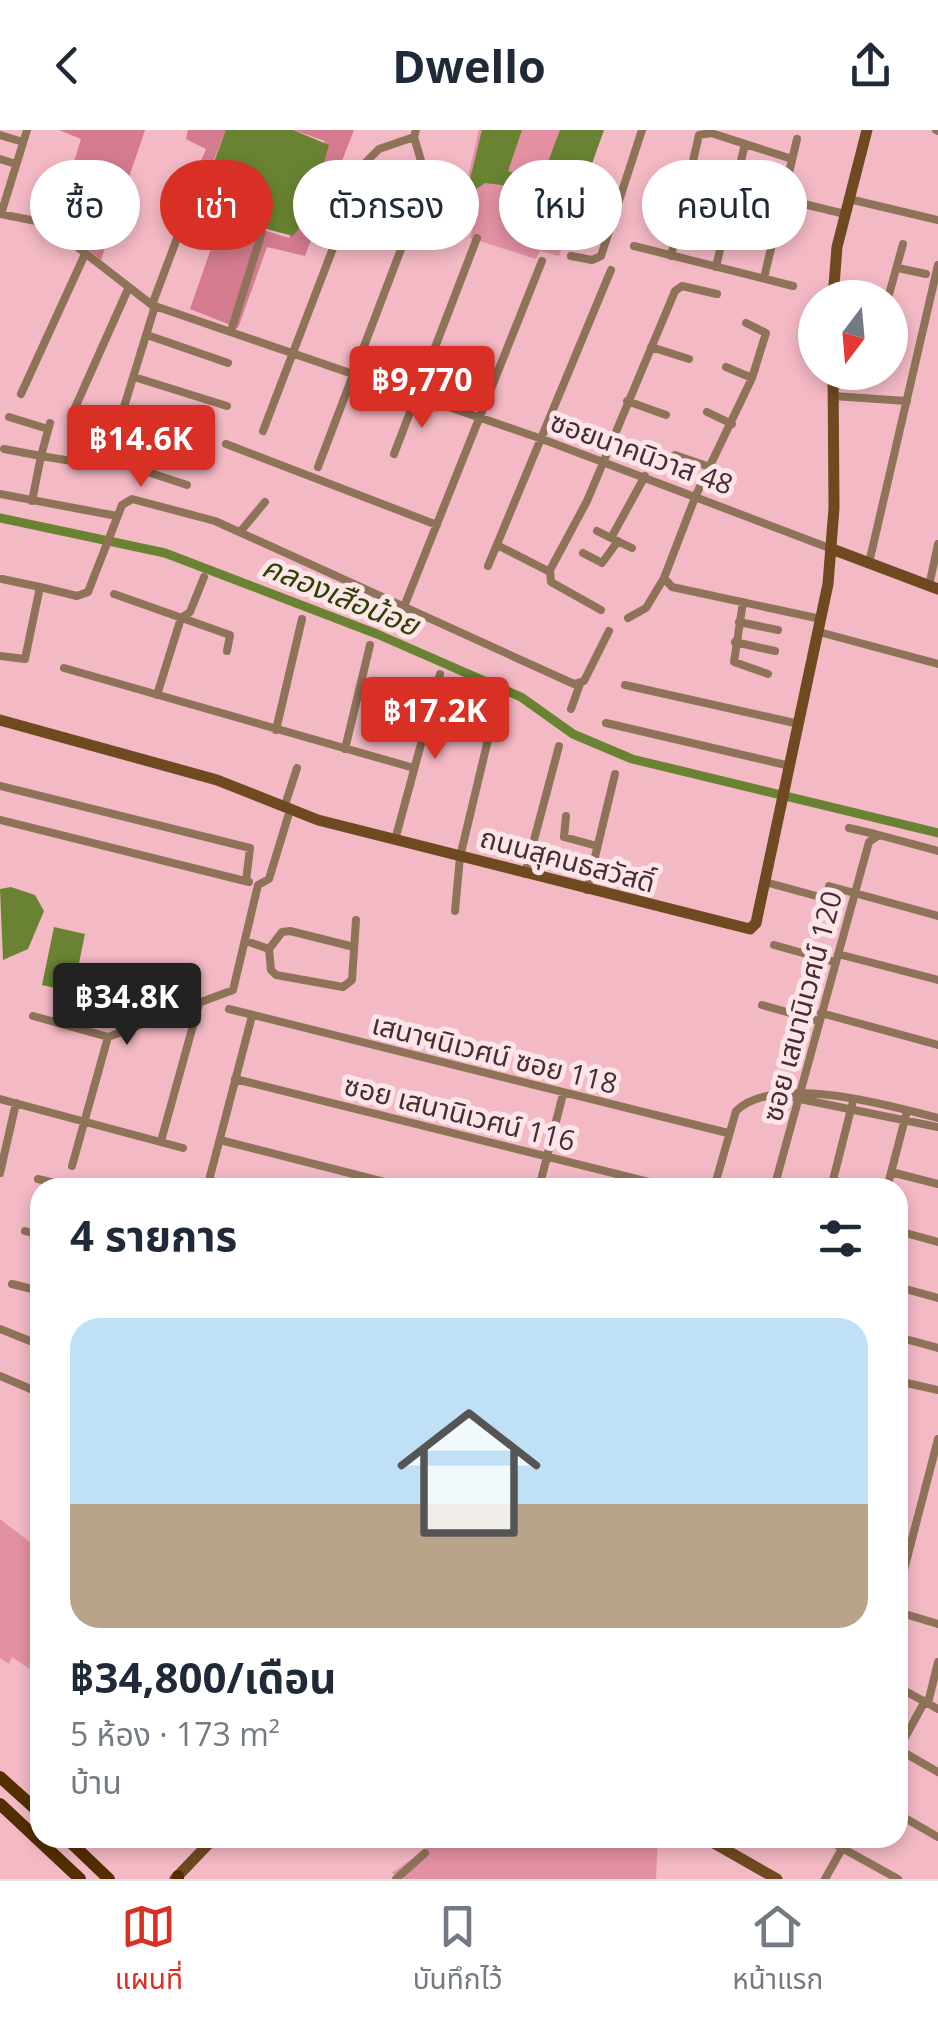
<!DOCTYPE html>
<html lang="th">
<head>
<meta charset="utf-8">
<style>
  :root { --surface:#fff; --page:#f6f6f7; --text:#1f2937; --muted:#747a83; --line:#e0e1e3; --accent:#d93025 }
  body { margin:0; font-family:"Open Sans","Noto Sans Thai",sans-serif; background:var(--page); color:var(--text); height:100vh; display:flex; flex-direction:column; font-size:38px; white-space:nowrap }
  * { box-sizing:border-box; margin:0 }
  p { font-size:32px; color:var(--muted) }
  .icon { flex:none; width:55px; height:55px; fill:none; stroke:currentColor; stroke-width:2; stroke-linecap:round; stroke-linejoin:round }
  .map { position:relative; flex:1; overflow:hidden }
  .drawer { position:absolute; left:30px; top:1048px; width:878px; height:670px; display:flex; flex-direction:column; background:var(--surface); border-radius:30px; box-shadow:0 5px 15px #0003 }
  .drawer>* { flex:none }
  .banner { position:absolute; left:30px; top:30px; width:880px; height:90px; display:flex; gap:20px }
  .needle { width:65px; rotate:196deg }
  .fabs { position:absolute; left:798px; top:150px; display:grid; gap:20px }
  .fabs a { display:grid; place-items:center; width:110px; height:110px; border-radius:50%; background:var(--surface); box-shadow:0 5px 15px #0003; font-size:50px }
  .price { position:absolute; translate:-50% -85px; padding:0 22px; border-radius:10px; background:var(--accent); color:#fff; font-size:32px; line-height:65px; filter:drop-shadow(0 2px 5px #0008) }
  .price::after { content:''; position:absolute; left:50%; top:60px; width:30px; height:22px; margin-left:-15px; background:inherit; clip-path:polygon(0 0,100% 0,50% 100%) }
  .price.active { background:#222; color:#fff }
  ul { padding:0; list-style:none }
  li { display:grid; align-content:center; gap:20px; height:530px; padding:0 40px }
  li span { display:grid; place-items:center; height:310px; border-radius:30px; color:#555 }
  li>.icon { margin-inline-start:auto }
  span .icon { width:180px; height:180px; fill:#fffc; stroke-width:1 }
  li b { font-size:42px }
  h2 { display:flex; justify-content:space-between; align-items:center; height:120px; padding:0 40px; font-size:42px }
  .chip { padding:0 35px; border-radius:45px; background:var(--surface); box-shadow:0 5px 15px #0003; font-size:35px; line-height:90px }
  .chip.active { background:var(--accent); color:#fff }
  header { display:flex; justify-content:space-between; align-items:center; height:130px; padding:0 40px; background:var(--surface); font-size:45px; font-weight:700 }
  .tab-bar { display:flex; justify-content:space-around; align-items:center; height:140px; border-top:2px solid var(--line); background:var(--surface); font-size:28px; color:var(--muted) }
  .tab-bar a { display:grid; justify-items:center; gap:5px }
  .tab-bar .active { color:var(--accent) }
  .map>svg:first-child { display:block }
  .green { fill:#e390a3 }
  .forest { fill:#d47b90 }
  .water { fill:#698332 }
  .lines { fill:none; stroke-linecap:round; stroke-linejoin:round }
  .canal { stroke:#698332; stroke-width:9 }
  .street { stroke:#8e7359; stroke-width:8 }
  .secondary { stroke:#6f4920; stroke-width:11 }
  .primary { stroke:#522e00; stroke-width:12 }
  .labels { text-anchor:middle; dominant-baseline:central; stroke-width:10; stroke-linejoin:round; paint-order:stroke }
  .street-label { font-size:28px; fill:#452e33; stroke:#fde5e9 }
  .water-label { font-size:30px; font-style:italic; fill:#2f4001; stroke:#fde5e9 }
</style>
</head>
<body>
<header><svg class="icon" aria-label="back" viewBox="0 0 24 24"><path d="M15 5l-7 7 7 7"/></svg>Dwello<svg class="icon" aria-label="share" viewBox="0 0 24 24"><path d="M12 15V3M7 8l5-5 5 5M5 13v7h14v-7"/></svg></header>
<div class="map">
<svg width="938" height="1749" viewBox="0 0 938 1749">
  <rect width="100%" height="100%" fill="#f3b9c5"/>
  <!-- green -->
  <path class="green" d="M479,0H604L559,126L540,121L536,129L470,108L474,93L458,89Z
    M0,1389L40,1420V1546L12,1527L9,1534L0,1528Z
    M441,1708H658L656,1749H405L392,1743Z"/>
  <!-- forest -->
  <path class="forest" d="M59,0H145L101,130L55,93L81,9Z
    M188,0H226L213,32L216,44L242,56L228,89L289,108L325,11L293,0H354L305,126L267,117L238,198L190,179L215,107L175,94L206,19L186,9Z"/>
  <!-- water -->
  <path class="water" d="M226,0H293L329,15L307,87L293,106L228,89L242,56L216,44L212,37Z
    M482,0H522L508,41L540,53L560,0H604L563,114L558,113L560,79L528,58L485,53L466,66Z
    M11,757L35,765L44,781L28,819L3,830L0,759Z
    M54,797L85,804L73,862L42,855Z"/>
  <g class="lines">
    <!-- canal -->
    <path class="canal" d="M0,388L165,423L377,504L521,567L573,604L632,629L938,703"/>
    <!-- street -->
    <path class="street" d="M936,0L938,1
      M0,5L23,12
      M0,29L16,34
      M783,69L845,84
      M849,69L938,90
      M0,84L36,91L67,109L152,175L542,309L832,419
      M1,84L27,0
      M634,116L793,156
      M571,126L592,130L601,126L642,0
      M671,126L699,5L711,3L792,29
      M716,137L745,14
      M898,138L926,144
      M764,148L797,9
      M888,168L903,114
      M152,175L182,95
      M231,201L262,102
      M147,205L228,233
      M651,217L689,229
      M726,237L752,248
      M134,247L227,276
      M21,264L85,124
      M833,266L907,271
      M627,271L666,285
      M74,280L128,159
      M707,282L732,294
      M9,287L48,299
      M121,289L209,316
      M263,301L366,32L379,19L414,7
      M226,314L437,395
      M4,319L41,326L50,293
      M394,324L477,108
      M675,325L710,337
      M108,329L155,176
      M318,337L427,51L414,7L416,0
      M0,364L117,386
      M32,371L41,326L90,334L108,329L187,355
      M597,401L611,408
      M240,402L265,372
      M497,415L550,442
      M632,418L611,408L645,346
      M583,423L602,433L618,411
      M869,433L938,135
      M488,436L611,140
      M664,448L672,457L821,489
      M2,449L40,457
      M929,456L938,414
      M114,464L230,505L227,521
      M743,472L734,532L768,544
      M601,480L551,452L550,440L587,371L675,161L682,156L717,164
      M628,488L646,478L664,448L696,365L752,248L766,203L746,193
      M739,492L778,500
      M397,494L542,131
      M819,502L938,534
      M735,512L775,521
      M0,526L25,529L40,457L77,466L88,462L122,375L132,369L215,391L574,554L584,551L609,501
      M64,538L414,638
      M625,555L799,594
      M157,565L181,488L190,482L204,447
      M571,579L580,554
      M606,593L790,636
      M276,600L302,489
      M345,619L370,515
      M0,656L250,718L246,751
      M284,678L297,638
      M566,686L564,707L597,716
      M0,690L249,752
      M849,698L875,704
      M395,710L440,544
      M525,744L559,616
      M765,752L820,767
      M829,756L938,786
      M587,760L615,644
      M455,781L460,727L497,572
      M246,811L269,819L271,840L276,845L343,857L352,850L356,790
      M774,815L835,832
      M269,819L282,802L290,801L354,817
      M838,824L938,850
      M762,875L819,891
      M229,879L728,1003
      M821,883L938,915
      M33,886L108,907
      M235,949L673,1058
      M795,968L938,997
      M0,969L183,1018
      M220,1010L408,1058
      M161,1011L199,874
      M72,1036L108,907L233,860L258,755L269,749L290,680
      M891,1042L938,1054
      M0,1043L16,973
      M38,1049L75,1058
      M207,1058L252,886
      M539,1058L563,964
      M714,1058L736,981C775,943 889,975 938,988
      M774,1058L869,712L879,705L938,721
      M831,1058L852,975
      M887,1058L906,985
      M25,1101L40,1105
      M898,1101L938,1112
      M12,1154L40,1161
      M898,1157L938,1168
      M0,1199L40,1215
      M898,1207L938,1218
      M0,1246L40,1263
      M898,1251L938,1260
      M39,1414L40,1412
      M898,1463L938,1309
      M898,1482L938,1494
      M898,1557L938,1579
      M928,1573L938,1532
      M898,1619L938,1642
      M898,1620L925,1571
      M898,1684L938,1707
      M824,1708L898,1749
      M396,1749L425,1723
      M825,1749L848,1708"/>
    <!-- secondary -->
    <path class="secondary" d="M833,168L837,117L867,0
      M832,419L938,459
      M0,590L217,650L318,690L750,799L756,793L828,454L834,378L833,242
      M705,1708L777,1749
      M175,1749L214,1708"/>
    <!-- primary -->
    <path class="primary" d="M0,1647L40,1683
      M0,1674L80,1749
      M66,1708L109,1749
      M178,1746V1749"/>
  </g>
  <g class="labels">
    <!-- street labels -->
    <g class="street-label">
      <text transform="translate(642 322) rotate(20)">ซอยนาคนิวาส 48</text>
      <text transform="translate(568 729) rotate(15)">ถนนสุคนธสวัสดิ์</text>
      <text transform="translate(801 876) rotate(-75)">ซอย เสนานิเวศน์ 120</text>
      <text transform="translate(495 923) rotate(14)">เสนาฯนิเวศน์ ซอย 118</text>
      <text transform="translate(460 982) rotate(14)">ซอย เสนานิเวศน์ 116</text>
    </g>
    <!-- water labels -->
    <g class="water-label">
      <text transform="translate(341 465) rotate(22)">คลองเสือน้อย</text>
    </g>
  </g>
</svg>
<div class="fabs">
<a><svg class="needle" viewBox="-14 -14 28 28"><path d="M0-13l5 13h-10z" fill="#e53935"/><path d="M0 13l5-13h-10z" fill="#747a83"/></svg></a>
</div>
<b class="price" style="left:422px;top:301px">฿9,770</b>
<b class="price" style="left:141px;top:360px">฿14.6K</b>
<b class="price" style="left:435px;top:632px">฿17.2K</b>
<b class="price active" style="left:127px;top:918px">฿34.8K</b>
<div class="banner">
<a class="chip">ซื้อ</a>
<a class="chip active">เช่า</a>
<a class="chip">ตัวกรอง</a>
<a class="chip">ใหม่</a>
<a class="chip">คอนโด</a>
</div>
<section class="drawer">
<h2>4 รายการ<svg class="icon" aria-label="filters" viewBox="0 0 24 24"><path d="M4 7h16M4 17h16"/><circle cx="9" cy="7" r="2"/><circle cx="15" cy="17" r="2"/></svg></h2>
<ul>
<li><span style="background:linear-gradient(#bfe0f5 60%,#b9a48a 0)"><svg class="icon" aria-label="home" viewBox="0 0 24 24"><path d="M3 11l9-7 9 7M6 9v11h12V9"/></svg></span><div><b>฿34,800/เดือน</b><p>5 ห้อง · 173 m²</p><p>บ้าน</p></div></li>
</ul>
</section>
</div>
<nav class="tab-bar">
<a class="active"><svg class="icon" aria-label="map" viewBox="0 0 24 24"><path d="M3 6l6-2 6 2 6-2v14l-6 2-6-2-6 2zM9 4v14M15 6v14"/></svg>แผนที่</a>
<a><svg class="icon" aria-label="saved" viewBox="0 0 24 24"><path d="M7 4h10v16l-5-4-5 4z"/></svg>บันทึกไว้</a>
<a><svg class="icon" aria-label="home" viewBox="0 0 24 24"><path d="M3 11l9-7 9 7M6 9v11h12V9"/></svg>หน้าแรก</a>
</nav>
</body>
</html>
